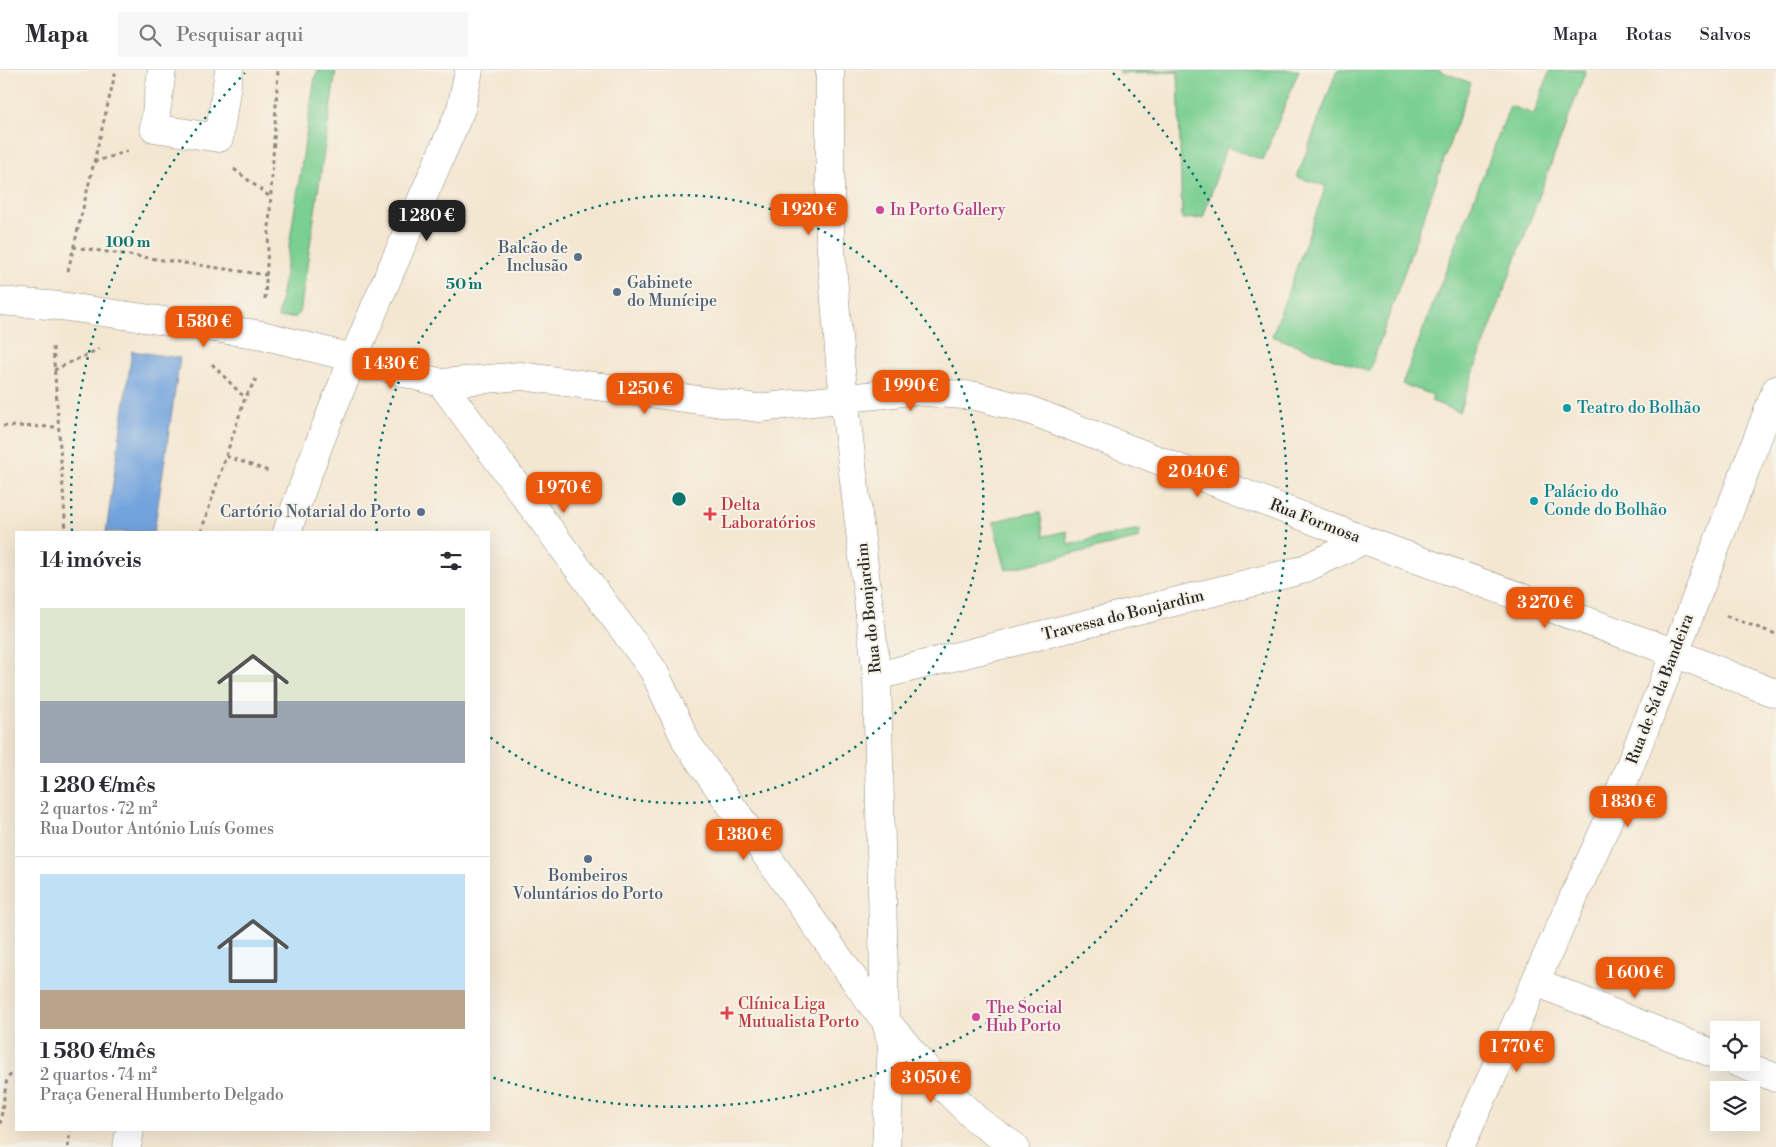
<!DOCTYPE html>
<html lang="pt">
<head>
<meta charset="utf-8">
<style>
  :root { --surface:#fff; --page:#f7f7f7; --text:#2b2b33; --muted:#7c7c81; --line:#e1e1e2; --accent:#ea580c }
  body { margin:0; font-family:"Libre Bodoni",serif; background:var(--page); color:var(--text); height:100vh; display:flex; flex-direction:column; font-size:19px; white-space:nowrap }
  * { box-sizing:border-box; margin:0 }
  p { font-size:16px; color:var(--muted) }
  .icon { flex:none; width:28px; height:28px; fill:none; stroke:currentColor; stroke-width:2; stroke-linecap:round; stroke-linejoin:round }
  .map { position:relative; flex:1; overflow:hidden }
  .side { position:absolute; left:15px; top:461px; width:475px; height:600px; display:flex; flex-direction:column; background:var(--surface); border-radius:0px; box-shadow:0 5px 20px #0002 }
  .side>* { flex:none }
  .controls { position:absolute; left:1710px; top:951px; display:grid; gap:10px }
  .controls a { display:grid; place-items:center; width:50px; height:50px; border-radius:0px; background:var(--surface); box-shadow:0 5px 20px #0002; font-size:25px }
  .price { position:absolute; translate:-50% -42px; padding:0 11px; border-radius:10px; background:var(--accent); color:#fff; font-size:16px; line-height:32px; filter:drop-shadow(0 1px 2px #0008) }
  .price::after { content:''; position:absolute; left:50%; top:30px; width:15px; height:11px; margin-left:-8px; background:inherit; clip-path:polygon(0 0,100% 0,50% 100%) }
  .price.current { background:#222; color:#fff }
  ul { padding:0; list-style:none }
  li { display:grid; align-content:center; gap:10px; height:265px; padding:0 25px }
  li+li { border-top:1px solid var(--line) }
  li span { display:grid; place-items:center; height:155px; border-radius:0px; color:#555 }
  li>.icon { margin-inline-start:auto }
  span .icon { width:90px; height:90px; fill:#fffc; stroke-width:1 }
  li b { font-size:21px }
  h2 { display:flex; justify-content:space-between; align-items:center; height:60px; padding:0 25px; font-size:21px }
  header { display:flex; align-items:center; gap:30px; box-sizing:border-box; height:70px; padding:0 25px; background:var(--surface); border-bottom:1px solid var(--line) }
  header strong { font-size:24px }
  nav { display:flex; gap:28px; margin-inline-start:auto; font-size:18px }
  .search { width:350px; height:45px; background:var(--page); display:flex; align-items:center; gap:12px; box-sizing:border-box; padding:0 18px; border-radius:0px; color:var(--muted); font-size:19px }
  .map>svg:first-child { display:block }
  .garden { fill:#7acf92; stroke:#527d5e }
  .water { fill:#72a3dd; stroke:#4e6784 }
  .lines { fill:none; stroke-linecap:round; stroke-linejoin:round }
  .minor-casing { stroke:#90897e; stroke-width:29 }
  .major-casing { stroke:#90897e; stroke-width:29 }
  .path { stroke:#90897e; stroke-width:3; stroke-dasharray:4 4; stroke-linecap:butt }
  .minor { stroke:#fff; stroke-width:28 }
  .major { stroke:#fff; stroke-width:28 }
  .ring { fill:none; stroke:#0f766e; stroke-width:2.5; stroke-dasharray:2.5 5 }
  .hotel-dot { fill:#d1479c; stroke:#f7f3e8; stroke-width:2 }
  .service-dot { fill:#5c6f8a; stroke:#f7f3e8; stroke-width:2 }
  .culture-dot { fill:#0f9aa8; stroke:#f7f3e8; stroke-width:2 }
  .health-dot { fill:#e0444e; stroke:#f7f3e8; stroke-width:2 }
  .labels { text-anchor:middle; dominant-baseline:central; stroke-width:4; stroke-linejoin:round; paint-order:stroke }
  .hotel-label { font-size:16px; fill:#b23c85; stroke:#f7f3e8; text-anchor:start }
  .service-label { font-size:16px; fill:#4e5e75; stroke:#f7f3e8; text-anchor:end }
  .culture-label { font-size:16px; fill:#0d838f; stroke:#f7f3e8; text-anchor:start }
  .health-label { font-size:16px; fill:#be3a42; stroke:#f7f3e8; text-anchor:start }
  .street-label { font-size:16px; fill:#2b2b2b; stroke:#f7f3e8 }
  .centre { fill:#0f766e; stroke:#f7f3e8; stroke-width:2.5 }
  .ring-label { font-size:15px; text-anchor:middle; font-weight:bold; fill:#0f766e; stroke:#f7f3e8; stroke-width:4; stroke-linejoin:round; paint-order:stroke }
</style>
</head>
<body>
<header>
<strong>Mapa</strong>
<div class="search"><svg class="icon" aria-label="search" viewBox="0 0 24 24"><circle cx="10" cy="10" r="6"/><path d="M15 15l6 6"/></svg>Pesquisar aqui</div>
<nav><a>Mapa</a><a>Rotas</a><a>Salvos</a></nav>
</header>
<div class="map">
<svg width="1776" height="1077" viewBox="0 0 1776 1077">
  <rect width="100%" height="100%" fill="#f7f3e8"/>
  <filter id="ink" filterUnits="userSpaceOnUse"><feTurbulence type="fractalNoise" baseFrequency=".02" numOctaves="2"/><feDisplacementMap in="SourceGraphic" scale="10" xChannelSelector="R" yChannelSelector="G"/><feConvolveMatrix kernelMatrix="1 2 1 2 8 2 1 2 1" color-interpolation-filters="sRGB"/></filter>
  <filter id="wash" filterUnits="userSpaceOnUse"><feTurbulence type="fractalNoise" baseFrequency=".0096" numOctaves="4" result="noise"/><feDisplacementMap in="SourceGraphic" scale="20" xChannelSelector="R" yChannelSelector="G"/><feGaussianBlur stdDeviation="1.12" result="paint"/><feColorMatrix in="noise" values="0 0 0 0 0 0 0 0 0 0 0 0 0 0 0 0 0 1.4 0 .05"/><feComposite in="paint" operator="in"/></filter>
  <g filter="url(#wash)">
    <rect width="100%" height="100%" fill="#f4e7d2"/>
    <!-- garden -->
    <path class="garden" d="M318,0H336L300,243L296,247L278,248L315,7Z
      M1120,0H1299L1263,90L1226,77L1203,148L1182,149L1178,2L1120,4Z
      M1337,0H1440V1L1471,13L1369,302L1272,266L1326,116L1297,107Z
      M1550,0H1586L1459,342L1431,331L1433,325L1402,314L1510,36L1534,44Z
      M1040,442L1044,466L1067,461L1068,475L1101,467L1140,460L1139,468L1006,500L993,452L1011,447Z"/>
    <!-- water -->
    <path class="water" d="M132,281L180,288L154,462H106Z"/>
  </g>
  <g filter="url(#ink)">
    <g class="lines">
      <defs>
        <path id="minor" d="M162,0L154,58L219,68L229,0
          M830,0V168L840,292L877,606L885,949L892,974L886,1077
          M353,288L441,313L521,306L758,338L912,321L976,326L1029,340L1364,470L1675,583L1774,623L1776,622
          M441,313L654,601L687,673L870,932L934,1008L977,1050L1015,1077
          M877,606L1302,500L1364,470
          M1536,912L1719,986
          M1736,992L1776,1008"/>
        <path id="major" d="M0,231L60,236L262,265L353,288
          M287,462C336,318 401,179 461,39L469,0
          M127,1077L130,1060
          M1460,1077L1605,758L1675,583L1776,320"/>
      </defs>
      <!-- minor casing -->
      <use href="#minor" class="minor-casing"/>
      <!-- major casing -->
      <use href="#major" class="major-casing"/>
      <!-- path -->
      <path class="path" d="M94,92L128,81
        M234,99L270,127
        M73,177L267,205
        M68,201L116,0
        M265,229L278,0
        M53,277L66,462
        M212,294L245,328
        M54,300L99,279
        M3,356L58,357
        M226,386L271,402
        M201,462L245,328L256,309
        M1726,546L1776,564
        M0,1054L7,1008L16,1001
        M68,1077L70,1060"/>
      <!-- minor -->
      <use href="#minor" class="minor"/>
      <!-- major -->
      <use href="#major" class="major"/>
    </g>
  </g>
  <!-- distance rings -->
  <g class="ring">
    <path d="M377 461A304 304 0 1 1 490 667"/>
    <path d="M72 461A608 608 0 0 1 245 3M1113 3A608 608 0 0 1 491 1007"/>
  </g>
  <!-- markers -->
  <g class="hotel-dot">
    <circle cx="880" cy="140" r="5"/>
    <circle cx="976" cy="947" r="5"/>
  </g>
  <g class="service-dot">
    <circle cx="578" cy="187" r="5"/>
    <circle cx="617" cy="222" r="5"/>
    <circle cx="421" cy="442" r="5"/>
    <circle cx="588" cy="789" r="5"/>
  </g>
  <g class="culture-dot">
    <circle cx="1567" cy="338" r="5"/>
    <circle cx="1534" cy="431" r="5"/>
  </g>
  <g class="health-dot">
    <path d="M707.5 436.5h5v5h5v5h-5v5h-5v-5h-5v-5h5z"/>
    <path d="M724.5 935.5h5v5h5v5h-5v5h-5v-5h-5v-5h5z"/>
  </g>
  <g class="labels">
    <!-- hotel labels -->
    <g class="hotel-label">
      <text x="890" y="140">In Porto Gallery</text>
      <text x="986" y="938">The Social<tspan x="986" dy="18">Hub Porto</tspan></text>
    </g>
    <!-- service labels -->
    <g class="service-label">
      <text x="568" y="178">Balcão de<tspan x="568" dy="18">Inclusão</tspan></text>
      <text x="627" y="213" text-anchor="start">Gabinete<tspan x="627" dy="18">do Munícipe</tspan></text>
      <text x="411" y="442">Cartório Notarial do Porto</text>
      <text x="588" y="806" text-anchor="middle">Bombeiros<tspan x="588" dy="18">Voluntários do Porto</tspan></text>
    </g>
    <!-- culture labels -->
    <g class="culture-label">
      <text x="1577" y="338">Teatro do Bolhão</text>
      <text x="1544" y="422">Palácio do<tspan x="1544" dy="18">Conde do Bolhão</tspan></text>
    </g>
    <!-- health labels -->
    <g class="health-label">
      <text x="721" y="435">Delta<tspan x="721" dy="18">Laboratórios</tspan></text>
      <text x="738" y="934">Clínica Liga<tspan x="738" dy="18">Mutualista Porto</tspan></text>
    </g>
    <!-- street labels -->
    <g class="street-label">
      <text transform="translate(1315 451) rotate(21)">Rua Formosa</text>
      <text transform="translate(869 538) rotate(-96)">Rua do Bonjardim</text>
      <text transform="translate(1123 545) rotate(-14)">Travessa do Bonjardim</text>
      <text transform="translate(1660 619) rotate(-69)">Rua de Sá da Bandeira</text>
    </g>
  </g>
  <circle cx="679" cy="429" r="8" class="centre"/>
  <g class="ring-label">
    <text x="128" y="177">100 m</text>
    <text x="464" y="219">50 m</text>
  </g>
</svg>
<div class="controls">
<a><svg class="icon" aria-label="locate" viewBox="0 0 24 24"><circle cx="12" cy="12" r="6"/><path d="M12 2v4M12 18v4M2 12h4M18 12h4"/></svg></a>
<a><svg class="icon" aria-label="layers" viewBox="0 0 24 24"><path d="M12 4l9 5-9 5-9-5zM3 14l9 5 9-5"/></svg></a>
</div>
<b class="price" style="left:809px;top:166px">1 920 €</b>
<b class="price current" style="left:427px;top:172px">1 280 €</b>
<b class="price" style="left:204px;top:278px">1 580 €</b>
<b class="price" style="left:391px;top:320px">1 430 €</b>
<b class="price" style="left:911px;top:342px">1 990 €</b>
<b class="price" style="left:645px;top:345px">1 250 €</b>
<b class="price" style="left:1198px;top:428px">2 040 €</b>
<b class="price" style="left:564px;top:444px">1 970 €</b>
<b class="price" style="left:1545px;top:559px">3 270 €</b>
<b class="price" style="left:1628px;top:758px">1 830 €</b>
<b class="price" style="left:744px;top:791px">1 380 €</b>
<b class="price" style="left:1635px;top:929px">1 600 €</b>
<b class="price" style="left:1517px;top:1003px">1 770 €</b>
<b class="price" style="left:931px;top:1034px">3 050 €</b>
<section class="side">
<h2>14 imóveis<svg class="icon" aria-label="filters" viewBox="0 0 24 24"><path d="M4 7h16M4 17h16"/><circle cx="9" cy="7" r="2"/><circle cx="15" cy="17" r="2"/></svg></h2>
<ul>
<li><span style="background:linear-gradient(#dfe7d0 60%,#9aa5b1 0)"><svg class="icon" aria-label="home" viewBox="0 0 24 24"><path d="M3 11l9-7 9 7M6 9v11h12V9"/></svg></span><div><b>1 280 €/mês</b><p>2 quartos · 72 m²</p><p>Rua Doutor António Luís Gomes</p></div></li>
<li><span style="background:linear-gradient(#bfe0f5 75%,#b9a48a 0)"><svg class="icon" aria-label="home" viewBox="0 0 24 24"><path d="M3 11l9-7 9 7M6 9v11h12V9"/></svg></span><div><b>1 580 €/mês</b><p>2 quartos · 74 m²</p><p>Praça General Humberto Delgado</p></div></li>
</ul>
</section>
</div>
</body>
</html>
